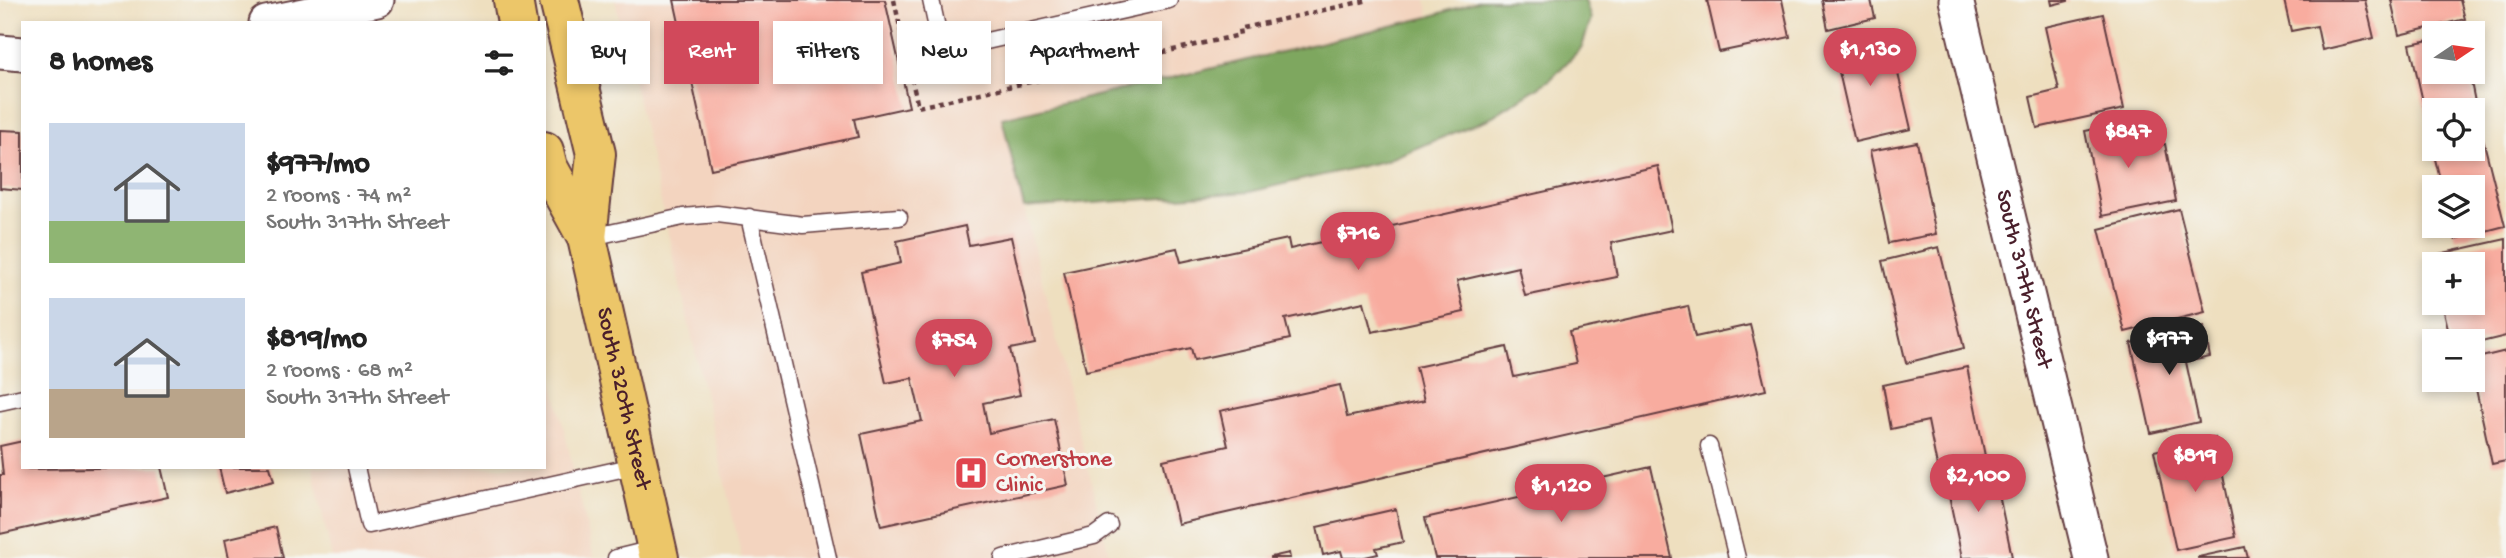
<!DOCTYPE html>
<html lang="en">
<head>
<meta charset="utf-8">
<style>
  :root { --surface:#fff; --page:#f2f2f2; --text:#222; --muted:#767676; --accent:#d1495b }
  body { margin:0; font-family:"Gochi Hand",sans-serif; background:var(--page); color:var(--text); height:100vh; display:flex; flex-direction:column; font-size:26px; white-space:nowrap }
  * { box-sizing:border-box; margin:0 }
  p { font-size:23px; color:var(--muted) }
  .icon { flex:none; width:38px; height:38px; fill:none; stroke:currentColor; stroke-width:2; stroke-linecap:round; stroke-linejoin:round }
  .map { position:relative; flex:1; overflow:hidden }
  .panel { position:absolute; left:21px; top:21px; width:525px; height:448px; display:flex; flex-direction:column; background:var(--surface); border-radius:0px; box-shadow:0 4px 10px #0003 }
  .panel>* { flex:none }
  .hud { position:absolute; left:567px; top:21px; width:665px; height:63px; display:flex; gap:14px }
  .needle { width:46px; rotate:77deg }
  .buttons { position:absolute; left:2422px; top:21px; display:grid; gap:14px }
  .buttons a { display:grid; place-items:center; width:63px; height:63px; border-radius:0px; background:var(--surface); box-shadow:0 4px 10px #0003; font-size:35px }
  .price { position:absolute; translate:-50% -60px; padding:0 16px; border-radius:24px; background:var(--accent); color:#fff; font-size:23px; line-height:46px; filter:drop-shadow(0 2px 4px #0008) }
  .price::after { content:''; position:absolute; left:50%; top:42px; width:21px; height:16px; margin-left:-10px; background:inherit; clip-path:polygon(0 0,100% 0,50% 100%) }
  .price.current { background:#222; color:#fff }
  ul { padding:0; list-style:none }
  li { display:flex; align-items:center; gap:21px; height:175px; padding:0 28px }
  li span { display:grid; place-items:center; flex:none; width:196px; height:140px; border-radius:0px; color:#555 }
  li>.icon { margin-inline-start:auto }
  span .icon { width:84px; height:84px; fill:#fffc; stroke-width:1 }
  li b { font-size:30px }
  h2 { display:flex; justify-content:space-between; align-items:center; height:84px; padding:0 28px; font-size:30px }
  .pill { padding:0 24px; border-radius:0px; background:var(--surface); box-shadow:0 4px 10px #0003; font-size:24px; line-height:63px }
  .pill.current { background:var(--accent); color:#fff }
  .map>svg:first-child { display:block }
  .built { fill:#f3d4bf }
  .forest { fill:#7ea75f; stroke:#646345; stroke-width:2 }
  .building { fill:#f8ac9f }
  .lines { fill:none; stroke-linecap:round; stroke-linejoin:round }
  .service-casing { stroke:#633c41; stroke-width:19 }
  .minor-casing { stroke:#633c41; stroke-width:37 }
  .primary-casing { stroke:#633c41; stroke-width:42 }
  .path { stroke:#633c41; stroke-width:4.5; stroke-dasharray:5 5; stroke-linecap:butt }
  .service { stroke:#fff; stroke-width:16 }
  .minor { stroke:#fff; stroke-width:33 }
  .primary { stroke:#ecc669; stroke-width:38 }
  .labels { text-anchor:middle; dominant-baseline:central; stroke-width:6; stroke-linejoin:round; paint-order:stroke }
  .street-label { font-size:23px; fill:#4a1f2b; stroke:#f6f6f2 }
  .health-label { font-size:23px; fill:#be3a42; stroke:#f6f6f2; text-anchor:start }
</style>
</head>
<body>
<div class="map">
<svg width="2506" height="558" viewBox="0 0 2506 558">
  <rect width="100%" height="100%" fill="#f6f6f2"/>
  <filter id="ink" filterUnits="userSpaceOnUse"><feTurbulence type="fractalNoise" baseFrequency=".0143" numOctaves="2"/><feDisplacementMap in="SourceGraphic" scale="14" xChannelSelector="R" yChannelSelector="G"/><feConvolveMatrix kernelMatrix="1 2 1 2 8 2 1 2 1" color-interpolation-filters="sRGB"/></filter>
  <filter id="wash" filterUnits="userSpaceOnUse"><feTurbulence type="fractalNoise" baseFrequency=".00686" numOctaves="4" result="noise"/><feDisplacementMap in="SourceGraphic" scale="28" xChannelSelector="R" yChannelSelector="G"/><feGaussianBlur stdDeviation="1.57" result="paint"/><feColorMatrix in="noise" values="0 0 0 0 0 0 0 0 0 0 0 0 0 0 0 0 0 1.4 0 .05"/><feComposite in="paint" operator="in"/></filter>
  <g filter="url(#wash)">
    <rect width="100%" height="100%" fill="#eedfbf"/>
    <!-- built -->
    <path class="built" d="M615,0H1426L1429,17L1002,118L1110,558H742Z
      M544,343L594,558H332L312,467H544Z"/>
    <!-- forest -->
    <path class="forest" d="M1480,0H1585L1591,19L1582,47L1551,79L1488,119L1384,161L1249,192L1024,208L1002,118L1429,17Z"/>
    <g id="blocks">
      <!-- building -->
      <path class="building" d="M674,0H885L909,107L854,119L858,137L711,169Z
        M1707,0H1782L1790,37L1719,52Z
        M1822,0H1871L1875,18L1828,29Z
        M2051,0H2068V1L2052,5Z
        M2284,0H2365L2374,38L2322,50L2317,26L2291,31Z
        M2391,0H2460L2465,19L2399,35Z
        M2103,14L2124,109L2037,128L2030,97L2059,90L2045,27Z
        M1875,31L1884,68L1896,65L1911,129L1855,142L1832,41Z
        M2434,39V72H2469L2479,122L2473,123V110H2434V132L2430,133L2410,44Z
        M2134,121L2140,149L2165,144L2176,201L2102,216L2085,131Z
        M0,130L23,131V190L0,188Z
        M2483,139L2505,226L2455,239L2452,226H2473V187H2442L2433,151L2443,149H2473V141Z
        M1917,142L1936,234L1889,243L1870,151Z
        M1658,166L1672,230L1611,243L1617,277L1525,296L1518,267L1457,281L1464,312L1372,332L1364,302L1285,319L1290,339L1194,360L1191,348L1086,371L1064,272L1177,248L1181,262L1288,239L1290,249Z
        M2179,209L2205,312L2125,332L2099,229Z
        M965,226L969,245L1011,237L1035,344L1010,349L1020,395L983,403L989,433L1054,419L1068,485L881,526L861,434L922,421L912,378L886,383L861,272L901,263L897,241Z
        M2506,239V336L2473,344V341H2451L2442,303H2473V264H2432L2430,256Z
        M1939,247L1964,348L1906,363L1882,261Z
        M1688,306L1695,337L1750,325L1766,390L1178,524L1163,460L1228,446L1220,411L1340,385L1347,417L1424,401L1416,367L1507,347L1514,377L1576,364L1569,332Z
        M2204,327L2210,357L2186,362L2199,422L2151,433L2131,343Z
        M2506,351V461L2492,464L2473,375V359Z
        M1967,367L1985,456L1937,466L1928,421L1891,429L1883,385Z
        M2215,438L2236,537L2176,550L2154,451Z
        M23,441V467L29,469L161,467L168,497L0,534V475H3L0,446Z
        M1993,466L2012,557L1962,558L1945,477Z
        M219,467H270L274,481L225,493Z
        M1651,467L1672,558H1435L1425,518Z
        M1396,509L1403,542L1376,548L1378,554L1361,558H1343L1341,551L1323,555L1317,527Z
        M276,527L283,558H229L225,539Z
        M2245,547L2248,558H2198V557Z
        M1289,553L1290,558H1271V557Z"/>
    </g>
  </g>
  <g filter="url(#ink)">
    <use href="#blocks" fill-opacity="0" stroke="#633c41" stroke-width="2"/>
    <g class="lines">
      <defs>
        <path id="service" d="M931,0L942,51L1169,0
          M749,217L828,558
          M587,238L683,217L717,214L803,225L899,217
          M0,402L23,397
          M1709,446L1737,558
          M356,467L369,525L639,465
          M616,558L657,548
          M1003,558L1094,536L1109,525"/>
        <g id="minor">
          <path id="s1" d="M1956,0L2091,558"/>
          <path d="M266,23L377,0"/>
          <path d="M0,52L23,54"/>
        </g>
        <g id="primary">
          <path d="M513,0L517,23"/>
          <path d="M559,0L596,154L587,238"/>
          <path id="s2" d="M544,151L548,167L587,238L659,558"/>
        </g>
      </defs>
      <!-- service casing -->
      <use href="#service" class="service-casing"/>
      <!-- minor casing -->
      <use href="#minor" class="minor-casing"/>
      <!-- primary casing -->
      <use href="#primary" class="primary-casing"/>
      <!-- path -->
      <path class="path" d="M894,0L918,107L1240,35L1239,29L1369,0"/>
      <!-- service -->
      <use href="#service" class="service"/>
      <!-- minor -->
      <use href="#minor" class="minor"/>
      <!-- primary -->
      <use href="#primary" class="primary"/>
    </g>
  </g>
  <!-- icons -->
  <defs>
    <symbol id="hospital-square" viewBox="-11 -11 22 22"><rect x="-9" y="-9" width="18" height="18" rx="4" fill="#e0444e" stroke="#f6f6f2"/><path d="M-5-5h3v3.5h4V-5h3V5h-3V1.5h-4V5h-3Z" fill="#fff"/></symbol>
  </defs>
  <g fill-rule="evenodd">
    <use href="#hospital-square" x="952" y="454" width="38" height="38"/>
  </g>
  <g class="labels">
    <!-- street labels -->
    <g class="street-label">
      <text stroke="none"><textPath href="#s1" startOffset="287">South 317th Street</textPath></text>
      <text stroke="none"><textPath href="#s2" startOffset="262">South 320th Street</textPath></text>
    </g>
    <!-- health labels -->
    <g class="health-label">
      <text x="996" y="460">Cornerstone<tspan x="996" dy="26">Clinic</tspan></text>
    </g>
  </g>
</svg>
<div class="buttons">
<a><svg class="needle" viewBox="-14 -14 28 28"><path d="M0-13l5 13h-10z" fill="#e53935"/><path d="M0 13l5-13h-10z" fill="#767676"/></svg></a>
<a><svg class="icon" aria-label="locate" viewBox="0 0 24 24"><circle cx="12" cy="12" r="6"/><path d="M12 2v4M12 18v4M2 12h4M18 12h4"/></svg></a>
<a><svg class="icon" aria-label="layers" viewBox="0 0 24 24"><path d="M12 4l9 5-9 5-9-5zM3 14l9 5 9-5"/></svg></a>
<a>+</a>
<a>−</a>
</div>
<b class="price" style="left:1870px;top:88px">$1,130</b>
<b class="price" style="left:2128px;top:170px">$847</b>
<b class="price" style="left:1358px;top:272px">$716</b>
<b class="price current" style="left:2169px;top:377px">$977</b>
<b class="price" style="left:954px;top:379px">$754</b>
<b class="price" style="left:2195px;top:494px">$819</b>
<b class="price" style="left:1978px;top:514px">$2,100</b>
<b class="price" style="left:1561px;top:524px">$1,120</b>
<div class="hud">
<a class="pill">Buy</a>
<a class="pill current">Rent</a>
<a class="pill">Filters</a>
<a class="pill">New</a>
<a class="pill">Apartment</a>
</div>
<section class="panel">
<h2>8 homes<svg class="icon" aria-label="filters" viewBox="0 0 24 24"><path d="M4 7h16M4 17h16"/><circle cx="9" cy="7" r="2"/><circle cx="15" cy="17" r="2"/></svg></h2>
<ul>
<li><span style="background:linear-gradient(#c9d6e8 70%,#8fb573 0)"><svg class="icon" aria-label="home" viewBox="0 0 24 24"><path d="M3 11l9-7 9 7M6 9v11h12V9"/></svg></span><div><b>$977/mo</b><p>2 rooms · 74 m²</p><p>South 317th Street</p></div></li>
<li><span style="background:linear-gradient(#c9d6e8 65%,#b9a48a 0)"><svg class="icon" aria-label="home" viewBox="0 0 24 24"><path d="M3 11l9-7 9 7M6 9v11h12V9"/></svg></span><div><b>$819/mo</b><p>2 rooms · 68 m²</p><p>South 317th Street</p></div></li>
</ul>
</section>
</div>
</body>
</html>
